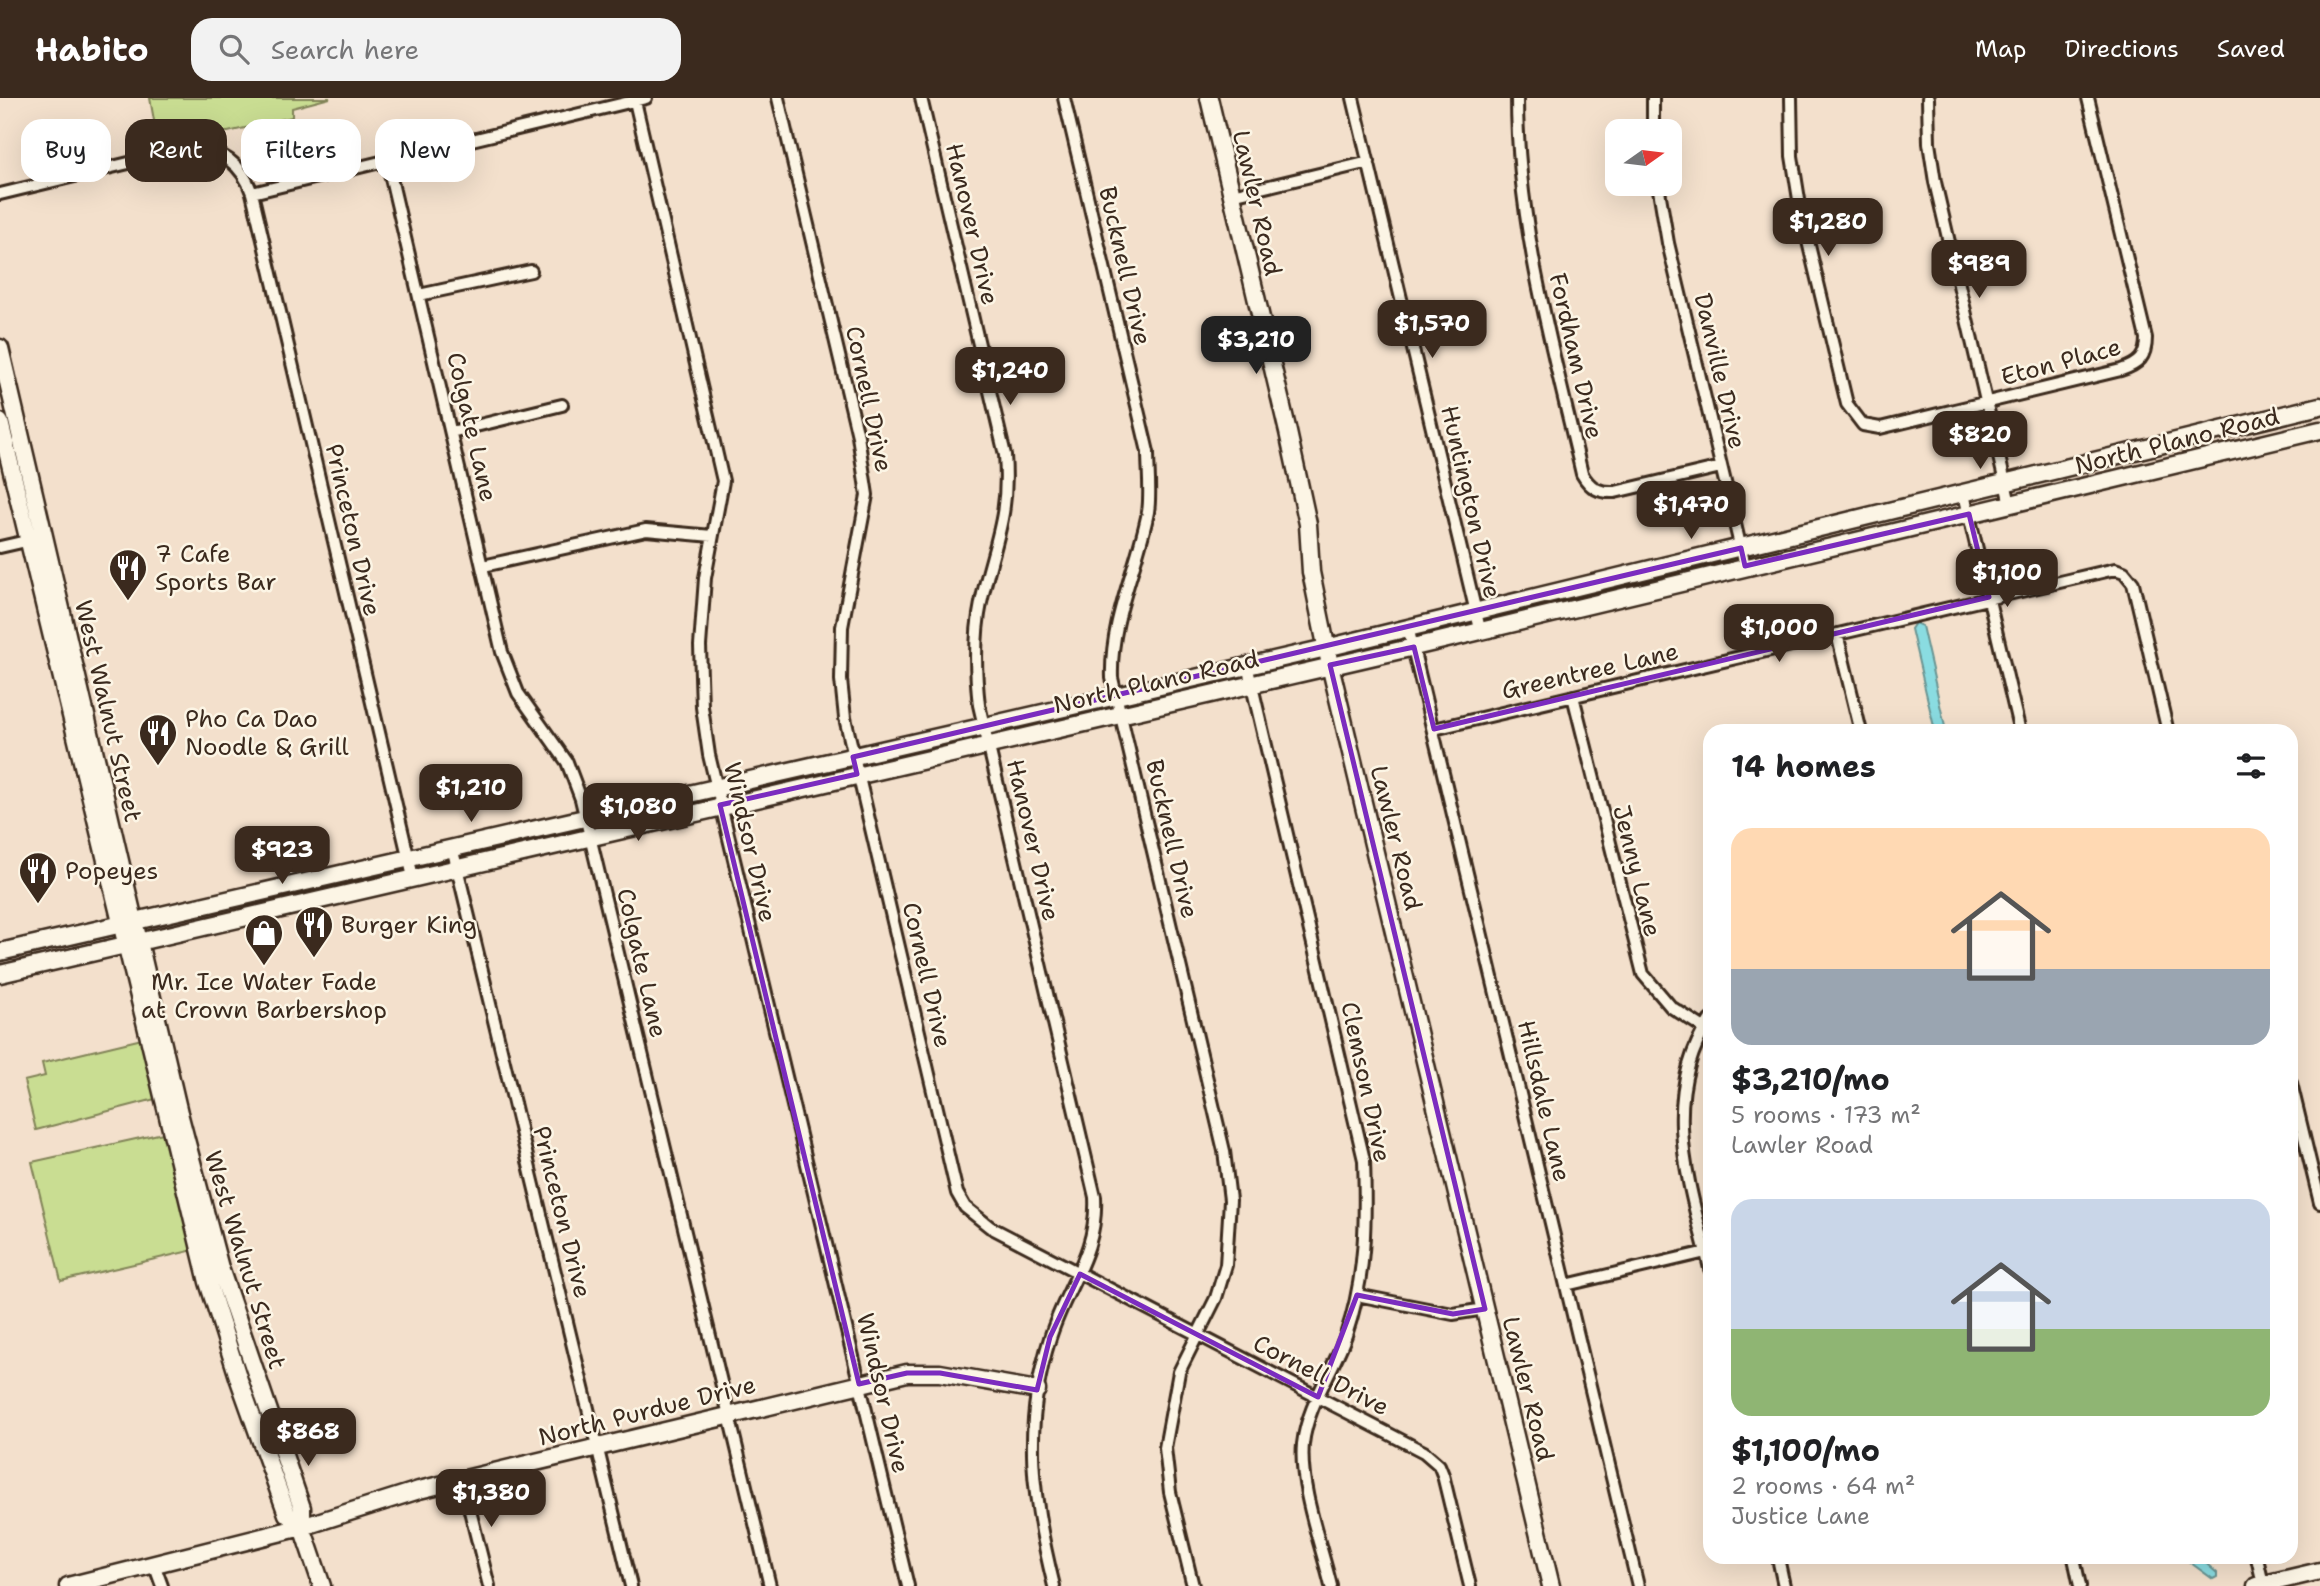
<!DOCTYPE html>
<html lang="en">
<head>
<meta charset="utf-8">
<style>
  :root { --surface:#fff; --page:#f2f2f2; --text:#202124; --muted:#757577; --accent:#3b2a1e }
  body { margin:0; font-family:"Shantell Sans",sans-serif; background:var(--page); color:var(--text); height:100vh; display:flex; flex-direction:column; font-size:26px; white-space:nowrap }
  * { box-sizing:border-box; margin:0 }
  p { font-size:23px; color:var(--muted) }
  .icon { flex:none; width:38px; height:38px; fill:none; stroke:currentColor; stroke-width:2; stroke-linecap:round; stroke-linejoin:round }
  .map { position:relative; flex:1; overflow:hidden }
  .drawer { position:absolute; left:1703px; top:626px; width:595px; height:840px; display:flex; flex-direction:column; background:var(--surface); border-radius:21px; box-shadow:0 7px 28px #0002 }
  .drawer>* { flex:none }
  .top-card { position:absolute; left:21px; top:21px; width:665px; height:63px; display:flex; gap:14px }
  .needle { width:46px; rotate:76deg }
  .buttons { position:absolute; left:1605px; top:21px; display:grid; gap:14px }
  .buttons a { display:grid; place-items:center; width:77px; height:77px; border-radius:14px; background:var(--surface); box-shadow:0 7px 28px #0002; font-size:35px }
  .price { position:absolute; translate:-50% -60px; padding:0 16px; border-radius:14px; background:var(--accent); color:#fff; font-size:23px; line-height:46px; filter:drop-shadow(0 2px 4px #0008) }
  .price::after { content:''; position:absolute; left:50%; top:42px; width:21px; height:16px; margin-left:-10px; background:inherit; clip-path:polygon(0 0,100% 0,50% 100%) }
  .price.on { background:#222; color:#fff }
  ul { padding:0; list-style:none }
  li { display:grid; align-content:center; gap:14px; height:371px; padding:0 28px }
  li span { display:grid; place-items:center; height:217px; border-radius:21px; color:#555 }
  li>.icon { margin-inline-start:auto }
  span .icon { width:126px; height:126px; fill:#fffc; stroke-width:1 }
  li b { font-size:30px }
  h2 { display:flex; justify-content:space-between; align-items:center; height:84px; padding:0 28px; font-size:30px }
  .pill { padding:0 24px; border-radius:21px; background:var(--surface); box-shadow:0 7px 28px #0002; font-size:24px; line-height:63px }
  .pill.on { background:var(--accent); color:#fff }
  header { display:flex; align-items:center; gap:42px; box-sizing:border-box; height:98px; padding:0 35px; background:var(--accent); color:#fff }
  header strong { font-size:33px }
  nav { display:flex; gap:38px; margin-inline-start:auto; font-size:24px }
  .search { width:490px; height:63px; background:var(--page); display:flex; align-items:center; gap:18px; box-sizing:border-box; padding:0 24px; border-radius:21px; color:var(--muted); font-size:26px }
  .map>svg:first-child { display:block }
  .green { fill:#c9dd92; stroke:#828458; stroke-width:2 }
  .water { fill:#8adce1; stroke:#6a9593; stroke-width:2 }
  .lines { fill:none; stroke-linecap:round; stroke-linejoin:round }
  .street-casing { stroke:#3b2a1e; stroke-width:16 }
  .secondary-casing { stroke:#3b2a1e; stroke-width:21 }
  .street { stroke:#fcf5e5; stroke-width:10 }
  .secondary { stroke:#fcf5e5; stroke-width:16 }
  .marked { fill:none; stroke:#7b2cbf; stroke-width:5; stroke-linejoin:round }
  .labels { text-anchor:middle; dominant-baseline:central; stroke-width:5; stroke-linejoin:round; paint-order:stroke }
  .street-label { font-size:24px; fill:#3b2a1e; stroke:#fcf5e5 }
  .poi-label { font-size:24px; fill:#3b2a1e; stroke:#fcf5e5; text-anchor:start }
</style>
</head>
<body>
<header>
<strong>Habito</strong>
<div class="search"><svg class="icon" aria-label="search" viewBox="0 0 24 24"><circle cx="10" cy="10" r="6"/><path d="M15 15l6 6"/></svg>Search here</div>
<nav><a>Map</a><a>Directions</a><a>Saved</a></nav>
</header>
<div class="map">
<svg width="2320" height="1488" viewBox="0 0 2320 1488">
  <rect width="100%" height="100%" fill="#f3e0cc"/>
  <filter id="ink" filterUnits="userSpaceOnUse"><feTurbulence type="fractalNoise" baseFrequency=".0143" numOctaves="2"/><feDisplacementMap in="SourceGraphic" scale="14" xChannelSelector="R" yChannelSelector="G"/><feConvolveMatrix kernelMatrix="1 2 1 2 8 2 1 2 1" color-interpolation-filters="sRGB"/></filter>
  <g filter="url(#ink)">
    <!-- green -->
    <path class="green" d="M150,0H330L292,10V19L228,34H220L219,29L158,45Z
      M142,941L155,1001L36,1032L24,983L45,978L42,965Z
      M163,1035L194,1152L61,1183L32,1064Z"/>
    <!-- water -->
    <path class="water" d="M1915,525L1922,528L1946,633H1935L1911,531Z
      M2184,1460H2200L2217,1475V1479L2213,1481Z"/>
    <g class="lines">
      <defs>
        <path id="street" d="M778,0L858,338L867,397L842,529L841,582L845,620L957,1095L965,1109L990,1129L1424,1354L1439,1367L1443,1377L1470,1488
          M921,0L1005,357C1010,421 993,447 981,505C974,539 975,572 979,607L1095,1099C1098,1156 1066,1188 1050,1240C1022,1328 1032,1400 1054,1488
          M1064,0L1148,354C1148,373 1151,395 1148,414C1137,471 1110,521 1112,580L1224,1053L1230,1102L1226,1167L1216,1200L1179,1274L1165,1350L1170,1394L1193,1488
          M1353,0L1480,531
          M1517,0C1517,128 1553,251 1582,376C1590,390 1599,395 1615,394L1721,369
          M1791,0L1792,58L1801,114L1847,306L1863,327L1880,330L2121,272C2139,266 2146,259 2146,240L2088,0
          M1928,0L1929,45L1935,84L2010,406
          M635,3L723,383L705,480L700,548L702,609L709,657L908,1488
          M1653,33V0
          M387,63L502,554L518,595L567,664L581,701L770,1488
          M1658,86L1668,145L1745,468
          M252,95L646,0
          M0,96L191,50C221,51 242,66 252,95L413,779
          M1232,97L1369,64
          M419,197L531,173
          M451,334L562,307
          M1964,396L2020,634
          M0,449L35,441
          M483,468L646,432L712,438
          M1408,529L1638,1488
          M1837,536L1861,634
          M1247,567L1364,1062C1366,1121 1366,1180 1346,1237C1333,1273 1307,1308 1303,1346C1299,1388 1321,1446 1331,1488
          M1573,598L1643,876L1671,909L1704,930
          M1434,631L2115,471L2124,474L2133,485L2168,634
          M452,749L631,1488
          M1710,922C1658,1000 1690,1088 1710,1171
          M2291,985L2320,1105
          M1566,1187L1706,1154
          M1357,1197L1453,1216L1485,1211
          M462,1381L489,1488
          M1778,1460L1784,1488
          M2074,1460L2080,1488
          M2257,1460L2263,1486
          M154,1466L162,1488"/>
        <path id="secondary" d="M1209,0L1288,334L1308,426L1311,474L1330,567L1551,1488
          M0,250L179,1015L220,1170L302,1410V1429L322,1488
          M0,324L208,1184L239,1282L287,1416L302,1429
          M0,854L1326,550L2320,308
          M0,876L1414,549L2320,332
          M68,1488L302,1429L419,1392L907,1275H940L1037,1292
          M2256,1488L2320,1473"/>
      </defs>
      <!-- street casing -->
      <use href="#street" class="street-casing"/>
      <!-- secondary casing -->
      <use href="#secondary" class="secondary-casing"/>
      <!-- street -->
      <use href="#street" class="street"/>
      <!-- secondary -->
      <use href="#secondary" class="secondary"/>
    </g>
  </g>
  <!-- marked area -->
  <path class="marked" d="M1969,416L1989,499L1434,631L1414,549L1330,567L1485,1211L1453,1216L1357,1197L1318,1299L1080,1176L1050,1239L1037,1292L940,1275H907L859,1286L720,707L857,676L853,659L1741,450L1745,468Z"/>
  <!-- icons -->
  <defs>
    <symbol id="restaurant-pin" viewBox="-11 -11 22 30"><path d="M0 17L-7.5 6A9.5 9.5 0 1 1 7.5 6Z" fill="#3b2a1e" stroke="#fcf5e5"/><path d="M-5-6h1v4h1v-4h1v4h1v-4h1v5L-1.5 .5V6h-2V.5L-5-1ZM5-6V6H3V1.5H1.5Q1.5-4 5-6Z" fill="#fff"/></symbol>
    <symbol id="shop-pin" viewBox="-11 -11 22 30"><path d="M0 17L-7.5 6A9.5 9.5 0 1 1 7.5 6Z" fill="#3b2a1e" stroke="#fcf5e5"/><path d="M-5-2.5h2.3a2.7 3.5 0 0 1 5.4 0H5L5.5 6h-11ZM-1.5-2.5h3a1.5 2.3 0 0 0-3 0Z" fill="#fff"/></symbol>
  </defs>
  <g fill-rule="evenodd">
    <use href="#restaurant-pin" x="106" y="448" width="44" height="60"/>
    <use href="#restaurant-pin" x="136" y="613" width="44" height="60"/>
    <use href="#restaurant-pin" x="16" y="751" width="44" height="60"/>
    <use href="#restaurant-pin" x="292" y="805" width="44" height="60"/>
    <use href="#shop-pin" x="242" y="813" width="44" height="60"/>
  </g>
  <g class="labels">
    <!-- street labels -->
    <g class="street-label">
      <text transform="translate(1257 105) rotate(77)">Lawler Road</text>
      <text transform="translate(972 126) rotate(77)">Hanover Drive</text>
      <text transform="translate(1125 168) rotate(77)">Bucknell Drive</text>
      <text transform="translate(1576 258) rotate(77)">Fordham Drive</text>
      <text transform="translate(2061 264) rotate(-15)">Eton Place</text>
      <text transform="translate(1720 273) rotate(77)">Danville Drive</text>
      <text transform="translate(869 301) rotate(78)">Cornell Drive</text>
      <text transform="translate(472 329) rotate(77)">Colgate Lane</text>
      <text transform="translate(2177 343) rotate(-14)">North Plano Road</text>
      <text transform="translate(1471 404) rotate(77)">Huntington Drive</text>
      <text transform="translate(353 432) rotate(77)">Princeton Drive</text>
      <text transform="translate(1590 573) rotate(-13)">Greentree Lane</text>
      <text transform="translate(1156 584) rotate(-13)">North Plano Road</text>
      <text transform="translate(108 613) rotate(77)">West Walnut Street</text>
      <text transform="translate(1396 740) rotate(76)">Lawler Road</text>
      <text transform="translate(1172 741) rotate(77)">Bucknell Drive</text>
      <text transform="translate(1033 742) rotate(77)">Hanover Drive</text>
      <text transform="translate(750 744) rotate(77)">Windsor Drive</text>
      <text transform="translate(1637 773) rotate(76)">Jenny Lane</text>
      <text transform="translate(642 865) rotate(77)">Colgate Lane</text>
      <text transform="translate(927 877) rotate(77)">Cornell Drive</text>
      <text transform="translate(1366 984) rotate(78)">Clemson Drive</text>
      <text transform="translate(1544 1003) rotate(77)">Hillsdale Lane</text>
      <text transform="translate(562 1114) rotate(76)">Princeton Drive</text>
      <text transform="translate(245 1162) rotate(73)">West Walnut Street</text>
      <text transform="translate(1321 1277) rotate(27)">Cornell Drive</text>
      <text transform="translate(1528 1291) rotate(76)">Lawler Road</text>
      <text transform="translate(883 1295) rotate(77)">Windsor Drive</text>
      <text transform="translate(647 1313) rotate(-14)">North Purdue Drive</text>
    </g>
    <!-- poi labels -->
    <g class="poi-label">
      <text x="155" y="456">7 Cafe<tspan x="155" dy="28">Sports Bar</tspan></text>
      <text x="185" y="621">Pho Ca Dao<tspan x="185" dy="28">Noodle &amp; Grill</tspan></text>
      <text x="65" y="773">Popeyes</text>
      <text x="341" y="827">Burger King</text>
      <text x="264" y="884" text-anchor="middle">Mr. Ice Water Fade<tspan x="264" dy="28">at Crown Barbershop</tspan></text>
    </g>
  </g>
</svg>
<div class="buttons">
<a><svg class="needle" viewBox="-14 -14 28 28"><path d="M0-13l5 13h-10z" fill="#e53935"/><path d="M0 13l5-13h-10z" fill="#757577"/></svg></a>
</div>
<b class="price" style="left:1828px;top:160px">$1,280</b>
<b class="price" style="left:1979px;top:202px">$989</b>
<b class="price" style="left:1432px;top:262px">$1,570</b>
<b class="price on" style="left:1256px;top:278px">$3,210</b>
<b class="price" style="left:1010px;top:309px">$1,240</b>
<b class="price" style="left:1980px;top:373px">$820</b>
<b class="price" style="left:1691px;top:443px">$1,470</b>
<b class="price" style="left:2007px;top:511px">$1,100</b>
<b class="price" style="left:1779px;top:566px">$1,000</b>
<b class="price" style="left:471px;top:726px">$1,210</b>
<b class="price" style="left:638px;top:745px">$1,080</b>
<b class="price" style="left:282px;top:788px">$923</b>
<b class="price" style="left:308px;top:1370px">$868</b>
<b class="price" style="left:491px;top:1431px">$1,380</b>
<div class="top-card">
<a class="pill">Buy</a>
<a class="pill on">Rent</a>
<a class="pill">Filters</a>
<a class="pill">New</a>
</div>
<section class="drawer">
<h2>14 homes<svg class="icon" aria-label="filters" viewBox="0 0 24 24"><path d="M4 7h16M4 17h16"/><circle cx="9" cy="7" r="2"/><circle cx="15" cy="17" r="2"/></svg></h2>
<ul>
<li><span style="background:linear-gradient(#ffd9b3 65%,#9aa5b1 0)"><svg class="icon" aria-label="home" viewBox="0 0 24 24"><path d="M3 11l9-7 9 7M6 9v11h12V9"/></svg></span><div><b>$3,210/mo</b><p>5 rooms · 173 m²</p><p>Lawler Road</p></div></li>
<li><span style="background:linear-gradient(#c9d6e8 60%,#8fb573 0)"><svg class="icon" aria-label="home" viewBox="0 0 24 24"><path d="M3 11l9-7 9 7M6 9v11h12V9"/></svg></span><div><b>$1,100/mo</b><p>2 rooms · 64 m²</p><p>Justice Lane</p></div></li>
</ul>
</section>
</div>
</body>
</html>
